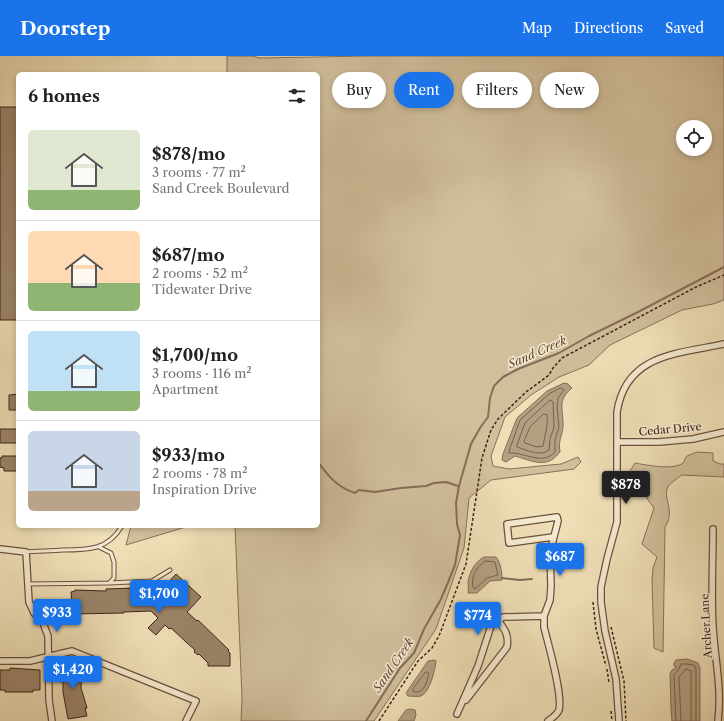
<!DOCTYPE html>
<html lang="en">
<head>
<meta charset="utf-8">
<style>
  :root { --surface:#fff; --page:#f2f2f2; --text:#222; --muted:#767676; --line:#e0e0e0; --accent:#1a73e8 }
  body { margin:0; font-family:"Libre Caslon Text",serif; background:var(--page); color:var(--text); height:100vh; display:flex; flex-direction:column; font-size:15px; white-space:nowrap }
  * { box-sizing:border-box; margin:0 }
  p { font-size:13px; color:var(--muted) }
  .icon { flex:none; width:22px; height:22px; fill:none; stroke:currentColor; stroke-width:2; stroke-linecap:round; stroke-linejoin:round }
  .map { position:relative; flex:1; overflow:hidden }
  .panel { position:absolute; left:16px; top:16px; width:304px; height:456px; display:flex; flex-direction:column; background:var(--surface); border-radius:6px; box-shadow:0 2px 6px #0003 }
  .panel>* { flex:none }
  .top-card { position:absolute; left:332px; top:16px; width:332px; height:36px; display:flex; gap:8px }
  .buttons { position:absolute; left:676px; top:64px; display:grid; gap:8px }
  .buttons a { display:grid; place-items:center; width:36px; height:36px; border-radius:50%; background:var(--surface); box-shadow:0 2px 6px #0003; font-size:20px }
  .price { position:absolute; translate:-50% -34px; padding:0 9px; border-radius:4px; background:var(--accent); color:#fff; font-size:13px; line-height:26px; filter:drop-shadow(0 1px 2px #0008) }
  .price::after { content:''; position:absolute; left:50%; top:24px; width:12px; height:9px; margin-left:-6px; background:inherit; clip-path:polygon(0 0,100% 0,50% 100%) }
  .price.current { background:#222; color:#fff }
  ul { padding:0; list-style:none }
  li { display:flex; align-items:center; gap:12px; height:100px; padding:0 12px }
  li+li { border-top:1px solid var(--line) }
  li span { display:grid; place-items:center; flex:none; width:112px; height:80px; border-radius:6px; color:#555 }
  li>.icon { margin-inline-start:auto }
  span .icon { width:48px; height:48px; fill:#fffc; stroke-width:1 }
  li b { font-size:17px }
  h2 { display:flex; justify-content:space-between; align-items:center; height:48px; padding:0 12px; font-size:17px }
  .tag { padding:0 14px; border-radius:18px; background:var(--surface); box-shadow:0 2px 6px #0003; font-size:14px; line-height:36px }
  .tag.current { background:var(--accent); color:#fff }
  header { display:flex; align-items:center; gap:24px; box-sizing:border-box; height:56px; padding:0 20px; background:var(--accent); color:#fff }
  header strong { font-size:19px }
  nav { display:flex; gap:22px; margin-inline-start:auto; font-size:14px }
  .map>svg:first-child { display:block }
  .green { fill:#d1bf9c; stroke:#88705a; fill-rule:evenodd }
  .water { fill:#b39f81; stroke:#856d57 }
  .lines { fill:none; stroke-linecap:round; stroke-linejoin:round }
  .shore { stroke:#79604c; stroke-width:1 }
  .stream { stroke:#856d57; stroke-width:2 }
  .building { fill:#9b846a; stroke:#3f2217 }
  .service-casing { stroke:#6b513f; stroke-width:5 }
  .minor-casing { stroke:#6b513f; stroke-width:8 }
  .path { stroke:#3f2217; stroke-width:1.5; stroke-dasharray:3 2; stroke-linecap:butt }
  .service { stroke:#f5ead0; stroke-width:3 }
  .minor { stroke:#f5ead0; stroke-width:5.5 }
  .labels { text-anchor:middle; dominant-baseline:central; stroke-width:3; stroke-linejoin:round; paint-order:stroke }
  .street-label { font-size:11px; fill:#3f2217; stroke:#f5ead0 }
  .water-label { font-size:12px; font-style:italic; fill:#624837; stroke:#f5ead0 }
</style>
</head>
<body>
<header>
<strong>Doorstep</strong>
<nav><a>Map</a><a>Directions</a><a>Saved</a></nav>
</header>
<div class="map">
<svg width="724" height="665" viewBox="0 0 724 665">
  <rect width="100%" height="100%" fill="#efdfb7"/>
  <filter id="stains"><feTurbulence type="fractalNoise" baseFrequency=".005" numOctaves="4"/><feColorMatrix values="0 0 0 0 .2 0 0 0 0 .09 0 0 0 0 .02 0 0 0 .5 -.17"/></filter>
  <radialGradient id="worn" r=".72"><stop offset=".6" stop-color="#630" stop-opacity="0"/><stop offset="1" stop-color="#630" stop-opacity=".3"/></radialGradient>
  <!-- green -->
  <path class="green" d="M227,0H252L260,2L369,0H724V244L713,248L682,254L610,289L589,309L559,321L531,339L505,361L491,400L493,410L509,413L561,408L578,401L581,406L574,413L491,424L469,442L464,492L436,573L374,665H241L242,642L235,470H318V18H227ZM683,71H705V93H683Z
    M697,396L713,397V405L720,408H724V421L682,419C678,422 670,427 668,431C662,442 676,455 665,471L663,596L654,592L652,524L653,512L657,501L642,488L654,452L646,441L647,428L624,425L635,407C646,409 676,415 684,406C684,406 686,400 687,400Z
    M131,470H189L126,489Z"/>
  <!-- water -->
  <path class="water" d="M564,327L568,328L572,332C556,345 564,354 563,371C562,381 558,384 560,396C558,398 555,402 553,403C542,411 526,403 515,400L506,406L502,404L503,398L517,362L547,335Z
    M484,501H496C501,507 502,517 502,524L490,525L477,537H468C469,533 468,530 468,527C469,516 475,506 484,501Z
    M687,603L698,607L700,612V665H672L671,653L670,618L672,614L677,611L674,610V607L676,604Z
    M434,604L436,605C435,614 430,636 421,640C417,641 412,640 408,640L406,637L428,605Z
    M410,653L415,654L416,659L414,665H398L406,654Z"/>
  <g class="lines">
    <!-- shore -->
    <path class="shore" d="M561,332L564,334L558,342L557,351L559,371L555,384V396C542,410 525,396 509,397V395L520,364L549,338Z
      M549,345L551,344L553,346L554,371L550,383L549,394C540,401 527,394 517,391V389L525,367Z
      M544,358L547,359C548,371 545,378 543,390L537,391L525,387L524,385L530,371Z
      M486,505L495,506L498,519L487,522L476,532L474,533C469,523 477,509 486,505Z
      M426,616H428L429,618C426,627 425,637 414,636L413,633Z
      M676,665L674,619L679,613L681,608H687L694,609L696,613V665
      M681,665L679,621L686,613L691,615V665"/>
    <!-- stream -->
    <path class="stream" d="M318,406C329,421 337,431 355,437L359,434L375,436L401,432L426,430L434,427L446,426L458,430
      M502,522L520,524L532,523
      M366,665L400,612L414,597L424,573L441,543L449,524L455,509L460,479L457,468L456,447L459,430L471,388L480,372L488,361L490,342L494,330L503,321L518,313L559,297L589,280L638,256L724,211"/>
  </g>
  <!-- building -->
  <path class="building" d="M0,51H18V264H0Z
    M18,338V354H9V339Z
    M0,373H18V387H0Z
    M2,400H18V415H4V412L0,411V402H2Z
    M176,518L201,541L187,556L197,565L198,564L229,594L228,595L230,597V610H208V607L199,598L198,599L194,596L195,594L186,586L171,572L169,573L165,569L156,579L148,572L158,562L151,555L124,556V557L73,558L71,536L75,535V534L106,535V533L164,531Z
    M63,606H81V614H82L81,632L87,652H85L87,660L68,663L63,636V626H60L61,612H63Z
    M10,612L40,614V634H33V636H5V634H0V614H10Z"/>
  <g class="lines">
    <defs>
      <path id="service" d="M26,496C38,495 51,495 63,494C88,494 108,494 122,470
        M109,527L152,525L170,514
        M28,528L109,527L114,522V506L111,497L99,491"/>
      <path id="minor" d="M617,386H659L693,383L724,376
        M713,473C713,506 711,539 713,571C715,604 722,632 718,665
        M0,493L26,496L29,546L34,557L43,567L48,580L49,644L52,665
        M0,605H30L72,595L196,645L186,665
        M466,644L507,591C509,579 505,574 498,564
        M457,658L478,610L491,570L503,561L544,560
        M548,665C552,662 557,659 559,654C563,638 548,588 544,571V560L550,544L551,530L550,496L558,465L557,461L507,468L509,487L553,481
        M619,665L616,623L605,575L601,546V531L607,503L617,466V356C626,298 677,298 724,288"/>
    </defs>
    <!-- service casing -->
    <use href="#service" class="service-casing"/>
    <!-- minor casing -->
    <use href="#minor" class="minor-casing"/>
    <!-- path -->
    <path class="path" d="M593,546L596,573L606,610
      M611,571L624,625L626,665
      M607,613L609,627
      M611,655L612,665
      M379,665L418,605L432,592L439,580L466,508L482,402L491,374L498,363L526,336L549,319L553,312L562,302L696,231L724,219"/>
    <!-- service -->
    <use href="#service" class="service"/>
    <!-- minor -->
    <use href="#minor" class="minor"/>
  </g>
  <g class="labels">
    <!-- street labels -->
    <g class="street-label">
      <text transform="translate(670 373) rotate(-5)">Cedar Drive</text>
      <text transform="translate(706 570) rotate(-93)">Archer Lane</text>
    </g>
    <!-- water labels -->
    <g class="water-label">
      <text transform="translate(537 296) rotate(-24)">Sand Creek</text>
      <text transform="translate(393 609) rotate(-56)">Sand Creek</text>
    </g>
  </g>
  <rect width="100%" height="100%" filter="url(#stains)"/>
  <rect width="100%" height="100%" fill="url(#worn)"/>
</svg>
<div class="buttons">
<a><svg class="icon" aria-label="locate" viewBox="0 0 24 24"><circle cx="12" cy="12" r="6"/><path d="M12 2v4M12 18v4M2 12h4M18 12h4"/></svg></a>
</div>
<b class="price current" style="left:626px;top:449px">$878</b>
<b class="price" style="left:560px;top:521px">$687</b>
<b class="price" style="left:159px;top:558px">$1,700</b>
<b class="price" style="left:57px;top:577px">$933</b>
<b class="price" style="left:478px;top:580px">$774</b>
<b class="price" style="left:73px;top:634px">$1,420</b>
<div class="top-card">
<a class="tag">Buy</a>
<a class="tag current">Rent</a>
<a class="tag">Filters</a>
<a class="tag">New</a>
</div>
<section class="panel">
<h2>6 homes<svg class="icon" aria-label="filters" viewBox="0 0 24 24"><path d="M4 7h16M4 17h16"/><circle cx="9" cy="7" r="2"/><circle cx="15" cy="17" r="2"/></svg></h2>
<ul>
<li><span style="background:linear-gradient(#dfe7d0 75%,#8fb573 0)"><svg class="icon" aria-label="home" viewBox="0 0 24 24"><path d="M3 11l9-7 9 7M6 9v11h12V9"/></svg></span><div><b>$878/mo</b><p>3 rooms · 77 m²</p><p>Sand Creek Boulevard</p></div></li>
<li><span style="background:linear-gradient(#ffd9b3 65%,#8fb573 0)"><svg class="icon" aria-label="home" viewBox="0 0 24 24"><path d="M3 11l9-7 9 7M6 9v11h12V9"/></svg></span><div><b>$687/mo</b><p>2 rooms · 52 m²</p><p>Tidewater Drive</p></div></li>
<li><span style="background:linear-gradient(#bfe0f5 75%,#8fb573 0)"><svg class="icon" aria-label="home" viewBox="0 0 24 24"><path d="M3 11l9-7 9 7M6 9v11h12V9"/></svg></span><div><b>$1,700/mo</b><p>3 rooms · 116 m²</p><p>Apartment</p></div></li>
<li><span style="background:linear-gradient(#c9d6e8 75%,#b9a48a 0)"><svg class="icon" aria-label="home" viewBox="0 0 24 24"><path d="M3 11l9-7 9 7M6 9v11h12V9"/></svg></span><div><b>$933/mo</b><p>2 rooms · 78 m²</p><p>Inspiration Drive</p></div></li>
</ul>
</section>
</div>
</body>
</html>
